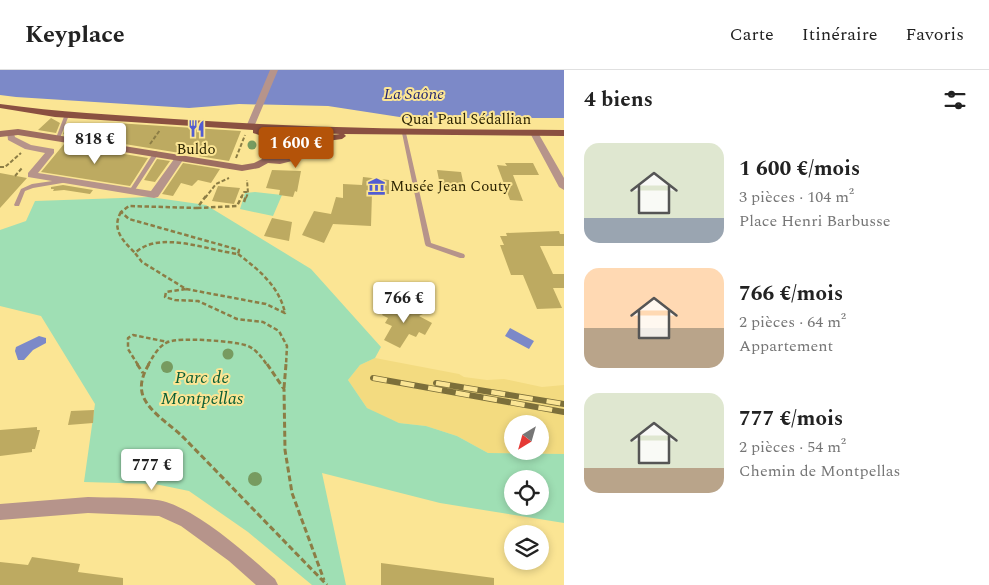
<!DOCTYPE html>
<html lang="fr">
<head>
<meta charset="utf-8">
<style>
  :root { --surface:#fff; --page:#f6f6f6; --text:#222; --muted:#767676; --line:#e0e0e0; --accent:#b45309 }
  body { margin:0; font-family:Spectral,serif; background:var(--page); color:var(--text); height:100vh; display:flex; flex-direction:column; font-size:19px; white-space:nowrap }
  * { box-sizing:border-box; margin:0 }
  p { font-size:16px; color:var(--muted) }
  .icon { flex:none; width:28px; height:28px; fill:none; stroke:currentColor; stroke-width:2; stroke-linecap:round; stroke-linejoin:round }
  .map { position:relative; flex:1; overflow:hidden }
  .drawer { display:flex; flex-direction:column; background:var(--surface); width:425px }
  .drawer>* { flex:none }
  .needle { width:32px; rotate:217deg }
  .tools { position:absolute; left:504px; top:345px; display:grid; gap:10px }
  .tools a { display:grid; place-items:center; width:45px; height:45px; border-radius:50%; background:var(--surface); box-shadow:0 2px 8px #0003; font-size:25px }
  .price { position:absolute; translate:-50% -42px; padding:0 11px; border-radius:5px; background:#fff; color:#222; font-size:16px; line-height:32px; filter:drop-shadow(0 1px 2px #0008) }
  .price::after { content:''; position:absolute; left:50%; top:30px; width:15px; height:11px; margin-left:-8px; background:inherit; clip-path:polygon(0 0,100% 0,50% 100%) }
  .price.active { background:var(--accent); color:#fff }
  ul { padding:0; list-style:none }
  li { display:flex; align-items:center; gap:15px; height:125px; padding:0 20px }
  li span { display:grid; place-items:center; flex:none; width:140px; height:100px; border-radius:15px; color:#555 }
  li>.icon { margin-inline-start:auto }
  span .icon { width:60px; height:60px; fill:#fffc; stroke-width:1 }
  li b { font-size:21px }
  h2 { display:flex; justify-content:space-between; align-items:center; height:60px; padding:0 20px; font-size:21px }
  header { display:flex; align-items:center; gap:30px; box-sizing:border-box; height:70px; padding:0 25px; background:var(--surface); border-bottom:1px solid var(--line) }
  header strong { font-size:24px }
  nav { display:flex; gap:28px; margin-inline-start:auto; font-size:18px }
  main { display:flex; flex:1; min-height:0 }
  .map>svg:first-child { display:block }
  .built { fill:#f3db80; fill-rule:evenodd }
  .green { fill:#9fdfb4; fill-rule:evenodd }
  .water { fill:#7c89c8 }
  .building { fill:#bdaa61 }
  .lines { fill:none; stroke-linecap:round; stroke-linejoin:round }
  .path-far2 { stroke:#8c7d45; stroke-width:2; stroke-dasharray:4 2; stroke-linecap:butt }
  .path-far1 { stroke:#8c7d45; stroke-width:2.5; stroke-dasharray:4.5 2.5; stroke-linecap:butt }
  .path { stroke:#8c7d45; stroke-width:3; stroke-dasharray:6 3; stroke-linecap:butt }
  .lane { fill:#b6948b; fill-rule:evenodd }
  .street { fill:#b6948b; fill-rule:evenodd }
  .secondary { fill:#9d6d60; fill-rule:evenodd }
  .primary { fill:#8a5041; fill-rule:evenodd }
  .rail-casing { stroke:#7c6f3a; stroke-width:6 }
  .rail { stroke:#fbe594; stroke-width:4.5; stroke-dasharray:14; stroke-linecap:butt }
  .tree { fill:#779b60 }
  .labels { text-anchor:middle; dominant-baseline:central; stroke-width:4; stroke-linejoin:round; paint-order:stroke }
  .far-street-label { font-size:15px; fill:#2b2301; stroke:#fbe594 }
  .far-poi-label { font-size:15px; fill:#2b2301; stroke:#fbe594 }
  .far-water-label { font-size:16px; font-style:italic; fill:#232670; stroke:#fbe594 }
  .park-label { font-size:18px; font-style:italic; fill:#0b5e35; stroke:#fbe594 }
</style>
</head>
<body>
<header>
<strong>Keyplace</strong>
<nav><a>Carte</a><a>Itinéraire</a><a>Favoris</a></nav>
</header>
<main>
<div class="map">
<svg width="564" height="515" viewBox="0 0 564 515">
  <rect width="100%" height="100%" fill="#fbe594"/>
  <!-- built -->
  <path class="built" d="M375,288L459,304L464,307L487,310L504,309L542,317L564,315V384L488,383L457,366L426,356L399,353L384,347L367,338L348,310L360,295ZM512,354H540V381H512Z"/>
  <!-- green -->
  <path class="green" d="M278,72L300,73V74C292,79 283,89 273,85Z
    M255,122L282,125L273,146L240,139L245,123Z
    M150,127L206,135L311,199L381,277L375,288L360,295L348,310L367,338L399,353L426,356L457,366L488,383L564,384V453L440,433L322,403L346,515H312L248,462L189,421L155,414L84,412L95,334L41,246L0,236V160L26,151L35,131ZM512,409H540V436H512Z"/>
  <!-- water -->
  <path class="water" d="M0,0H564V48H406L328,36L239,34L189,38L16,27L0,25Z
    M510,258L534,271L529,279L505,266Z
    M39,266L46,268V273L33,280L24,290H18L15,281L16,277Z"/>
  <!-- building -->
  <path class="building" d="M51,48L60,53L56,63L38,60Z
    M116,53L241,61L229,91L63,64L66,57L75,61L82,58L114,59Z
    M64,74L148,88L130,116L41,102Z
    M157,89L170,91L155,112L144,110Z
    M183,93L220,99L211,113L198,110L192,116L181,113L173,126L162,124Z
    M505,93H533L539,105H513L523,131L510,130L497,95L507,96Z
    M272,100L301,101L297,122L295,121L293,127L279,125L280,120L266,118Z
    M437,100L461,102L464,116L440,115Z
    M0,103L27,108L0,138Z
    M363,107L389,110V124L372,123L371,156L333,154L324,173L302,165L314,141L331,144L336,127L343,128V114L362,115Z
    M63,115L93,120L90,124L64,120L53,121L54,119H51V117Z
    M218,116L240,118L234,134L212,131Z
    M272,148L292,152L289,171L264,166Z
    M559,161L560,164H564V176H540L553,204H564V218H553L562,238L537,239L523,205H511L500,175H504L500,166H507L506,163Z
    M390,233L402,239L404,235L423,244L419,246L432,253L425,265L419,262L416,267L409,264L400,278L384,270L392,256L385,253L388,248L382,245Z
    M94,340L93,353L68,355L71,341Z
    M37,357V360H40L35,379H32V382L0,386V360Z
    M32,487L80,494L78,502L123,508V515H0V492L28,495Z
    M381,493L494,508V515H381Z"/>
  <g class="lines">
    <!-- path-far2 -->
    <path class="path-far2" d="M150,74L160,60
      M236,88L245,65
      M0,97H5L21,83
      M15,106L22,98
      M205,128L216,114L229,108
      M241,128L244,122H248
      M246,128L248,123L247,110"/>
    <!-- path-far1 -->
    <path class="path-far1" d="M206,126L197,138L129,136L121,142L129,149L239,180L238,184C207,180 159,160 135,183L142,192L186,219L166,222L165,227L175,230L198,231L237,249L263,252L279,261L287,276L286,295
      M244,132L246,126
      M197,138L237,136L242,126
      M121,142C111,159 123,171 135,183
      M186,219L266,234L285,243C279,216 259,200 238,184
      M138,295L128,279V268L133,265L168,272
      M148,295C153,287 158,276 168,272C180,267 232,271 245,275C255,278 261,286 267,295"/>
    <!-- path -->
    <path class="path" d="M137,294L143,303
      M149,294C143,304 139,315 143,326C150,343 171,355 183,367C231,416 279,466 327,515
      M267,294L284,319L285,380L292,423L324,510
      M284,318L286,294"/>
    <!-- lane -->
    <path class="lane" d="M65,44L69,45L60,68L56,69V68Z
      M402,62L406,63L431,173L464,184L465,186L464,188H460L426,176L425,174L402,63Z
      M156,81L159,83L133,123H129V121L154,82Z
      M66,109L69,111L68,112L33,118L25,121L19,136H15L14,135L21,119L32,114Z"/>
    <!-- street -->
    <path class="street" d="M270,0H278L254,57L247,59L246,57Z
      M7,61H13L15,67L31,75L54,79V83L38,103L151,121L177,85L180,84L185,87L158,127L154,128L28,107V103L45,83L25,79L8,70Z
      M531,61H537L564,108V120L559,117L530,63Z
      M88,427C111,428 135,427 157,430C193,435 248,485 275,509L278,515H256L229,491L181,456L159,446L88,443L0,450V434Z"/>
    <!-- secondary -->
    <path class="secondary" d="M18,59L242,95L254,93L262,89V72L268,65L275,67L270,73V87C285,93 301,80 311,69L318,71L308,82L296,90L280,94L268,93L259,98L242,101L18,65L0,67V61Z"/>
    <!-- primary -->
    <path class="primary" d="M0,34C58,42 115,45 174,49C304,58 433,60 564,60V66L344,64L346,66L342,69C311,74 282,74 253,63V60L55,47L0,38ZM262,60L340,64C314,68 287,70 262,60Z"/>
    <defs>
      <path id="rail" d="M373,308L564,342
        M436,313L564,334"/>
    </defs>
    <!-- rail casing -->
    <use href="#rail" class="rail-casing"/>
    <!-- rail -->
    <use href="#rail" class="rail"/>
  </g>
  <!-- trees -->
  <g class="tree">
    <circle cx="252" cy="75" r="4.5"/>
    <circle cx="280" cy="83" r="4.5"/>
    <circle cx="228" cy="284" r="5.5"/>
    <circle cx="167" cy="297" r="6"/>
    <circle cx="255" cy="409" r="7"/>
  </g>
  <!-- icons -->
  <defs>
    <symbol id="restaurant-bare" viewBox="-9 -9 18 18"><path d="M-5-6h1v4h1v-4h1v4h1v-4h1v5L-1.5 .5V6h-2V.5L-5-1ZM5-6V6H3V1.5H1.5Q1.5-4 5-6Z" fill="#525cd2" stroke="#fbe594" stroke-width="2.5" paint-order="stroke"/></symbol>
    <symbol id="museum-bare" viewBox="-9 -9 18 18"><path d="M0-6L6-3V-2H-6V-3ZM-5-1h2V3h-2ZM-1-1h2V3h-2ZM3-1h2V3H3ZM-6 4H6V6H-6Z" fill="#525cd2" stroke="#fbe594" stroke-width="2.5" paint-order="stroke"/></symbol>
  </defs>
  <g fill-rule="evenodd">
    <use href="#restaurant-bare" x="184" y="46" width="25" height="25"/>
    <use href="#museum-bare" x="364" y="104" width="25" height="25"/>
  </g>
  <g class="labels">
    <!-- far-street labels -->
    <g class="far-street-label">
      <text x="466" y="49">Quai Paul Sédallian</text>
    </g>
    <!-- far-poi labels -->
    <g class="far-poi-label">
      <text x="196" y="79">Buldo</text>
      <text x="390" y="116" text-anchor="start">Musée Jean Couty</text>
    </g>
    <!-- far-water labels -->
    <g class="far-water-label">
      <text x="414" y="24">La Saône</text>
    </g>
    <!-- park labels -->
    <g class="park-label">
      <text x="202" y="307">Parc de<tspan x="202" dy="21">Montpellas</tspan></text>
    </g>
  </g>
</svg>
<div class="tools">
<a><svg class="needle" viewBox="-14 -14 28 28"><path d="M0-13l5 13h-10z" fill="#e53935"/><path d="M0 13l5-13h-10z" fill="#767676"/></svg></a>
<a><svg class="icon" aria-label="locate" viewBox="0 0 24 24"><circle cx="12" cy="12" r="6"/><path d="M12 2v4M12 18v4M2 12h4M18 12h4"/></svg></a>
<a><svg class="icon" aria-label="layers" viewBox="0 0 24 24"><path d="M12 4l9 5-9 5-9-5zM3 14l9 5 9-5"/></svg></a>
</div>
<b class="price" style="left:95px;top:95px">818 €</b>
<b class="price active" style="left:296px;top:99px">1 600 €</b>
<b class="price" style="left:404px;top:254px">766 €</b>
<b class="price" style="left:152px;top:421px">777 €</b>
</div>
<section class="drawer">
<h2>4 biens<svg class="icon" aria-label="filters" viewBox="0 0 24 24"><path d="M4 7h16M4 17h16"/><circle cx="9" cy="7" r="2"/><circle cx="15" cy="17" r="2"/></svg></h2>
<ul>
<li><span style="background:linear-gradient(#dfe7d0 75%,#9aa5b1 0)"><svg class="icon" aria-label="home" viewBox="0 0 24 24"><path d="M3 11l9-7 9 7M6 9v11h12V9"/></svg></span><div><b>1 600 €/mois</b><p>3 pièces · 104 m²</p><p>Place Henri Barbusse</p></div></li>
<li><span style="background:linear-gradient(#ffd9b3 60%,#b9a48a 0)"><svg class="icon" aria-label="home" viewBox="0 0 24 24"><path d="M3 11l9-7 9 7M6 9v11h12V9"/></svg></span><div><b>766 €/mois</b><p>2 pièces · 64 m²</p><p>Appartement</p></div></li>
<li><span style="background:linear-gradient(#dfe7d0 75%,#b9a48a 0)"><svg class="icon" aria-label="home" viewBox="0 0 24 24"><path d="M3 11l9-7 9 7M6 9v11h12V9"/></svg></span><div><b>777 €/mois</b><p>2 pièces · 54 m²</p><p>Chemin de Montpellas</p></div></li>
</ul>
</section>
</main>
</body>
</html>
